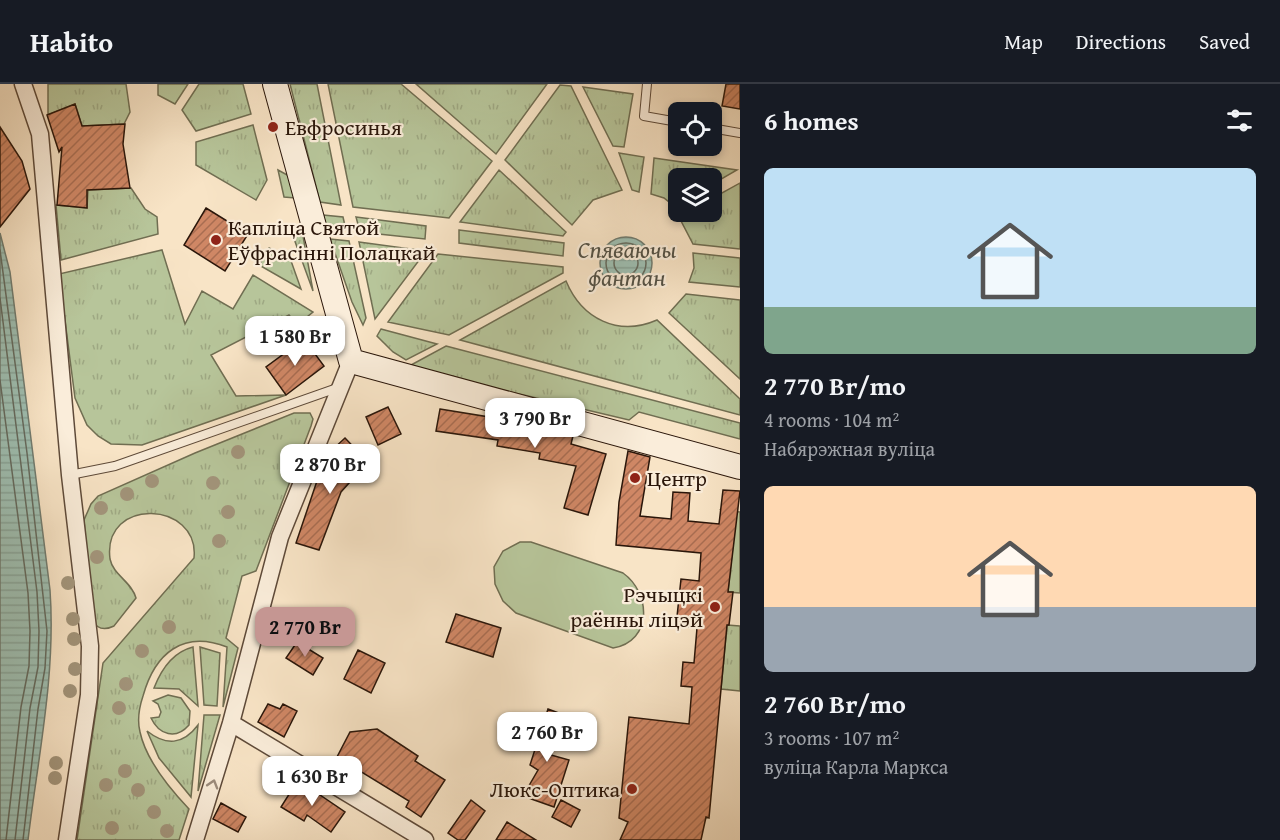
<!DOCTYPE html>
<html lang="en">
<head>
<meta charset="utf-8">
<style>
  :root { --surface:#171b24; --page:#20242c; --text:#f1f3f6; --muted:#9ea1a6; --line:#363941; --accent:#c59692 }
  body { margin:0; font-family:"Gentium Book Plus",serif; background:var(--page); color:var(--text); height:100vh; display:flex; flex-direction:column; font-size:22px; white-space:nowrap }
  * { box-sizing:border-box; margin:0 }
  p { font-size:20px; color:var(--muted) }
  .icon { flex:none; width:33px; height:33px; fill:none; stroke:currentColor; stroke-width:2; stroke-linecap:round; stroke-linejoin:round }
  .map { position:relative; flex:1; overflow:hidden }
  .side { display:flex; flex-direction:column; background:var(--surface); width:540px }
  .side>* { flex:none }
  .tools { position:absolute; left:668px; top:18px; display:grid; gap:12px }
  .tools a { display:grid; place-items:center; width:54px; height:54px; border-radius:9px; background:var(--surface); box-shadow:0 3px 9px #0003; font-size:30px }
  .price { position:absolute; translate:-50% -51px; padding:0 14px; border-radius:12px; background:#fff; color:#222; font-size:20px; line-height:39px; filter:drop-shadow(0 2px 3px #0008) }
  .price::after { content:''; position:absolute; left:50%; top:36px; width:18px; height:14px; margin-left:-9px; background:inherit; clip-path:polygon(0 0,100% 0,50% 100%) }
  .price.on { background:var(--accent); color:#111 }
  ul { padding:0; list-style:none }
  li { display:grid; align-content:center; gap:12px; height:318px; padding:0 24px }
  li span { display:grid; place-items:center; height:186px; border-radius:9px; color:#555 }
  li>.icon { margin-inline-start:auto }
  span .icon { width:108px; height:108px; fill:#fffc; stroke-width:1 }
  li b { font-size:26px }
  h2 { display:flex; justify-content:space-between; align-items:center; height:72px; padding:0 24px; font-size:26px }
  header { display:flex; align-items:center; gap:36px; box-sizing:border-box; height:84px; padding:0 30px; background:var(--surface); border-bottom:2px solid var(--line) }
  header strong { font-size:28px }
  nav { display:flex; gap:33px; margin-inline-start:auto; font-size:21px }
  main { display:flex; flex:1; min-height:0 }
  .map>svg:first-child { display:block }
  .grass { fill:url(#grass-tufts); stroke:#706e52; stroke-width:1.5 }
  .green { fill:#b7c59a; stroke:#706e52; stroke-width:1.5 }
  .water { fill:url(#water-rules); stroke:#707b6f; stroke-width:1.5 }
  .lines { fill:none; stroke-linecap:round; stroke-linejoin:round }
  .shore { stroke:#646a5e; stroke-width:1.5 }
  .building { fill:url(#building-hatch); stroke:#2a160a; stroke-width:1.5 }
  .lane-casing { stroke:#5e4a39; stroke-width:10 }
  .street-casing { stroke:#5e4a39; stroke-width:19 }
  .secondary-casing { stroke:#2a160a; stroke-width:26 }
  .lane { stroke:#faedda; stroke-width:8 }
  .street { stroke:#faedda; stroke-width:16 }
  .secondary { stroke:#faedda; stroke-width:24 }
  .tree { fill:#a2947a }
  .oneway { stroke:#9c8c7c }
  .poi-dot { fill:#8f2418; stroke:#faedda; stroke-width:2 }
  .labels { text-anchor:middle; dominant-baseline:central; stroke-width:4.5; stroke-linejoin:round; paint-order:stroke }
  .poi-label { font-size:22px; fill:#2a160a; stroke:#faedda; text-anchor:start }
  .water-label { font-size:24px; font-style:italic; fill:#535145; stroke:#faedda }
</style>
</head>
<body>
<header>
<strong>Habito</strong>
<nav><a>Map</a><a>Directions</a><a>Saved</a></nav>
</header>
<main>
<div class="map">
<svg width="740" height="756" viewBox="0 0 740 756">
  <defs>
    <pattern id="grass-tufts" width="24" height="20" patternUnits="userSpaceOnUse" patternTransform="scale(1.5)"><rect width="24" height="20" fill="#b7c59a"/><path d="M3 7l-1-3M5 7V3M7 7l1-3M15 17l-1-3M17 17v-4M19 17l1-3" fill="none" stroke="#9ea883"/></pattern>
    <pattern id="water-rules" width="6" height="5" patternUnits="userSpaceOnUse" patternTransform="scale(1.5)"><rect width="6" height="5" fill="#9ebfb2"/><path d="M0 2.5h6" fill="none" stroke="#88a398"/></pattern>
    <pattern id="building-hatch" width="6" height="6" patternUnits="userSpaceOnUse" patternTransform="scale(1.5)"><rect width="6" height="6" fill="#cf8765"/><path d="M-1 1l2-2M0 6l6-6M5 7l2-2" fill="none" stroke="#a86d51"/></pattern>
  </defs>
  <rect width="100%" height="100%" fill="#f8e4c6"/>
  <filter id="stains"><feTurbulence type="fractalNoise" baseFrequency=".00333" numOctaves="4"/><feColorMatrix values="0 0 0 0 .2 0 0 0 0 .09 0 0 0 0 .02 0 0 0 .5 -.17"/></filter>
  <radialGradient id="worn" r=".72"><stop offset=".6" stop-color="#630" stop-opacity="0"/><stop offset="1" stop-color="#630" stop-opacity=".3"/></radialGradient>
  <!-- grass -->
  <path class="grass" d="M48,0H126L130,28L124,40L82,42L75,20L48,31Z
    M158,0H188L175,20L158,11Z
    M199,0H243L251,30L196,47L182,26Z
    M290,0H317L341,121L320,118Z
    M328,0H401L492,77L449,134L353,123Z
    M416,0H547L496,70Z
    M560,1L571,2L622,106L593,116L572,141L505,76Z
    M583,3L633,10L624,63L613,62Z
    M253,41L267,96L256,116L196,81V58Z
    M619,69L644,73L639,108L632,106Z
    M654,74L737,86L711,101V94H678V119L674,122L664,114L651,110Z
    M278,86L291,93L295,114L284,113Z
    M499,86L566,148L563,152L460,138Z
    M740,99V165L693,160L679,133L689,128H711V115Z
    M131,104L145,125L157,133L158,150L61,176L56,121L87,124L88,106Z
    M323,131L343,133L346,146L327,144Z
    M356,133L426,142L425,155L360,148Z
    M459,146L564,159L563,172L459,159Z
    M293,152H303L313,207Z
    M330,155L349,157L366,234L363,241L352,218Z
    M359,158L426,167L375,235Z
    M269,164L290,174L301,205L259,181Z
    M162,166L185,240L202,207L233,225L253,191L313,228L297,241L289,231L211,271L236,312L286,311L142,361L111,360L98,352L87,341L75,314L59,190Z
    M693,169L740,174V203L689,198L694,184Z
    M438,170L563,183V189L449,251L388,238Z
    M566,197C582,235 618,253 657,236L740,315V331L460,256Z
    M686,210L740,216V295L669,229Z
    M381,245L437,260L406,276L393,268L377,252Z
    M446,262L740,339V355L639,328L629,336L426,288L411,281Z
    M294,329H310L313,335L311,342L256,487L242,492L226,554L238,564L223,623L227,563C183,546 155,569 143,612C139,624 137,636 140,648C146,676 170,705 189,725L179,756H77L103,579L194,474C200,417 102,412 110,475C113,491 132,498 136,514L114,542C104,547 97,545 92,536L84,436L91,420L98,412L195,369Z
    M721,426L740,428V509L728,508L735,441Z
    M727,541L740,542V607L721,605Z
    M193,563L198,622L179,605L154,604C161,586 173,568 193,563Z
    M200,563L220,569L217,622L204,621Z
    M168,611L181,614L190,627L189,641C176,656 159,651 151,634L159,633L161,628L158,620L153,617Z
    M204,631H220L198,707Z
    M198,641L191,713L159,674L147,647C166,662 183,661 198,641Z"/>
  <!-- green -->
  <path class="green" d="M520,458H531L623,489C651,509 653,557 613,564L516,529L503,517L495,500L494,483L503,467Z"/>
  <!-- water -->
  <path class="water" d="M0,149L10,188L50,506C56,590 38,673 28,756H0Z
    M600 179a26 26 0 1 1 52 0a26 26 0 1 1-52 0Z"/>
  <g class="lines">
    <!-- shore -->
    <path class="shore" d="M606 179a20 20 0 1 1 40 0a20 20 0 1 1-40 0Z
      M0,166L27,369L47,547L45,584L38,625L23,756
      M614 179a12 12 0 1 1 24 0a12 12 0 1 1-24 0Z
      M0,214L37,508L39,547L38,583L30,624L15,756
      M0,296L28,509L30,547L29,582L21,623L6,756"/>
  </g>
  <!-- building -->
  <path class="building" d="M726,0H740V25L722,22Z
    M75,20L82,42L125,40L123,60L130,104L87,106V124L57,121L62,63L59,68L47,31Z
    M0,43L22,77L30,105L0,143Z
    M206,124L248,150L225,187L184,161Z
    M304,255L324,282L286,311L266,283Z
    M388,323L401,350L378,361L366,333Z
    M440,325L520,338L573,352L571,360L606,370L588,431L564,424L576,382L539,375L540,369L497,362L498,356L436,347Z
    M345,354L368,378L341,408L319,466L296,459L318,394L329,398L337,375L330,368Z
    M628,367L650,373L640,432L671,435L673,408L690,409L688,437L719,440L723,406L740,407L728,508H733L729,541H727L709,734L706,733L701,756H620L628,738L619,734L629,633L689,640L692,603L681,602L683,578L694,579L697,544L676,542L681,495L699,497L701,469L616,461L619,418Z
    M456,530L501,544L493,573L446,558Z
    M297,558L323,574L313,591L286,574Z
    M358,566L385,579L371,609L344,595Z
    M268,620L280,625L283,620L297,627L284,653L258,638Z
    M548,625L564,631L551,671L569,676L554,723L523,712L538,686L530,681Z
    M377,645L418,672L415,677L445,696L421,733L406,723L409,717L337,673L350,648Z
    M298,696L345,728L331,748L307,731L304,737L281,723Z
    M471,716L485,727L465,756H458L448,749Z
    M561,716L580,726L571,743L552,733Z
    M221,719L246,733L238,748L213,735Z
    M507,738L536,756H496Z"/>
  <g class="lines">
    <defs>
      <path id="lane" d="M647,0L644,32L678,38
        M711,44L740,49
        M70,391L115,382L340,303"/>
      <path id="street" d="M23,0L40,50L70,391L90,562L89,611L67,756
        M231,639L425,756
        M195,756L231,639L280,453L351,277"/>
      <path id="secondary" d="M275,0L351,277L740,383"/>
    </defs>
    <!-- lane casing -->
    <use href="#lane" class="lane-casing"/>
    <!-- street casing -->
    <use href="#street" class="street-casing"/>
    <!-- secondary casing -->
    <use href="#secondary" class="secondary-casing"/>
    <!-- lane -->
    <use href="#lane" class="lane"/>
    <!-- street -->
    <use href="#street" class="street"/>
    <!-- secondary -->
    <use href="#secondary" class="secondary"/>
  </g>
  <!-- trees -->
  <g class="tree">
    <circle cx="238" cy="368" r="7"/>
    <circle cx="152" cy="397" r="7"/>
    <circle cx="213" cy="399" r="7"/>
    <circle cx="127" cy="410" r="7"/>
    <circle cx="101" cy="424" r="7"/>
    <circle cx="228" cy="428" r="7"/>
    <circle cx="219" cy="457" r="7"/>
    <circle cx="97" cy="473" r="7"/>
    <circle cx="68" cy="499" r="7"/>
    <circle cx="73" cy="535" r="7"/>
    <circle cx="169" cy="543" r="7"/>
    <circle cx="74" cy="555" r="7"/>
    <circle cx="142" cy="567" r="7"/>
    <circle cx="75" cy="585" r="7"/>
    <circle cx="126" cy="600" r="7"/>
    <circle cx="70" cy="607" r="7"/>
    <circle cx="119" cy="624" r="7"/>
    <circle cx="56" cy="679" r="7"/>
    <circle cx="125" cy="687" r="7"/>
    <circle cx="55" cy="694" r="7"/>
    <circle cx="106" cy="701" r="7"/>
    <circle cx="138" cy="706" r="7"/>
    <circle cx="154" cy="728" r="7"/>
    <circle cx="112" cy="744" r="7"/>
    <circle cx="167" cy="747" r="7"/>
  </g>
  <!-- one-way arrows -->
  <defs><path id="oneway-chevron" d="M-2-3.5L2.5 0L-2 3.5" fill="none" stroke-width="1.6" stroke-linecap="round" stroke-linejoin="round" transform="scale(1.5)"/></defs>
  <use class="oneway" href="#oneway-chevron" transform="translate(213 700) rotate(-73)"/>
  <!-- markers -->
  <g class="poi-dot">
    <circle cx="273" cy="43" r="6"/>
    <circle cx="216" cy="156" r="6"/>
    <circle cx="635" cy="394" r="6"/>
    <circle cx="715" cy="523" r="6"/>
    <circle cx="632" cy="705" r="6"/>
  </g>
  <g class="labels">
    <!-- poi labels -->
    <g class="poi-label">
      <text x="285" y="43">Евфросинья</text>
      <text x="228" y="143">Капліца Святой<tspan x="228" dy="25">Еўфрасінні Полацкай</tspan></text>
      <text x="647" y="394">Центр</text>
      <text x="703" y="510" text-anchor="end">Рэчыцкі<tspan x="703" dy="25">раённы ліцэй</tspan></text>
      <text x="620" y="705" text-anchor="end">Люкс-Оптика</text>
    </g>
    <!-- water labels -->
    <g class="water-label">
      <text x="627" y="165">Спяваючы<tspan x="627" dy="28">фантан</tspan></text>
    </g>
  </g>
  <rect width="100%" height="100%" filter="url(#stains)"/>
  <rect width="100%" height="100%" fill="url(#worn)"/>
</svg>
<div class="tools">
<a><svg class="icon" aria-label="locate" viewBox="0 0 24 24"><circle cx="12" cy="12" r="6"/><path d="M12 2v4M12 18v4M2 12h4M18 12h4"/></svg></a>
<a><svg class="icon" aria-label="layers" viewBox="0 0 24 24"><path d="M12 4l9 5-9 5-9-5zM3 14l9 5 9-5"/></svg></a>
</div>
<b class="price" style="left:295px;top:283px">1 580 Br</b>
<b class="price" style="left:535px;top:365px">3 790 Br</b>
<b class="price" style="left:330px;top:411px">2 870 Br</b>
<b class="price on" style="left:305px;top:574px">2 770 Br</b>
<b class="price" style="left:547px;top:679px">2 760 Br</b>
<b class="price" style="left:312px;top:723px">1 630 Br</b>
</div>
<section class="side">
<h2>6 homes<svg class="icon" aria-label="filters" viewBox="0 0 24 24"><path d="M4 7h16M4 17h16"/><circle cx="9" cy="7" r="2"/><circle cx="15" cy="17" r="2"/></svg></h2>
<ul>
<li><span style="background:linear-gradient(#bfe0f5 75%,#7fa58c 0)"><svg class="icon" aria-label="home" viewBox="0 0 24 24"><path d="M3 11l9-7 9 7M6 9v11h12V9"/></svg></span><div><b>2 770 Br/mo</b><p>4 rooms · 104 m²</p><p>Набярэжная вуліца</p></div></li>
<li><span style="background:linear-gradient(#ffd9b3 65%,#9aa5b1 0)"><svg class="icon" aria-label="home" viewBox="0 0 24 24"><path d="M3 11l9-7 9 7M6 9v11h12V9"/></svg></span><div><b>2 760 Br/mo</b><p>3 rooms · 107 m²</p><p>вуліца Карла Маркса</p></div></li>
</ul>
</section>
</main>
</body>
</html>
